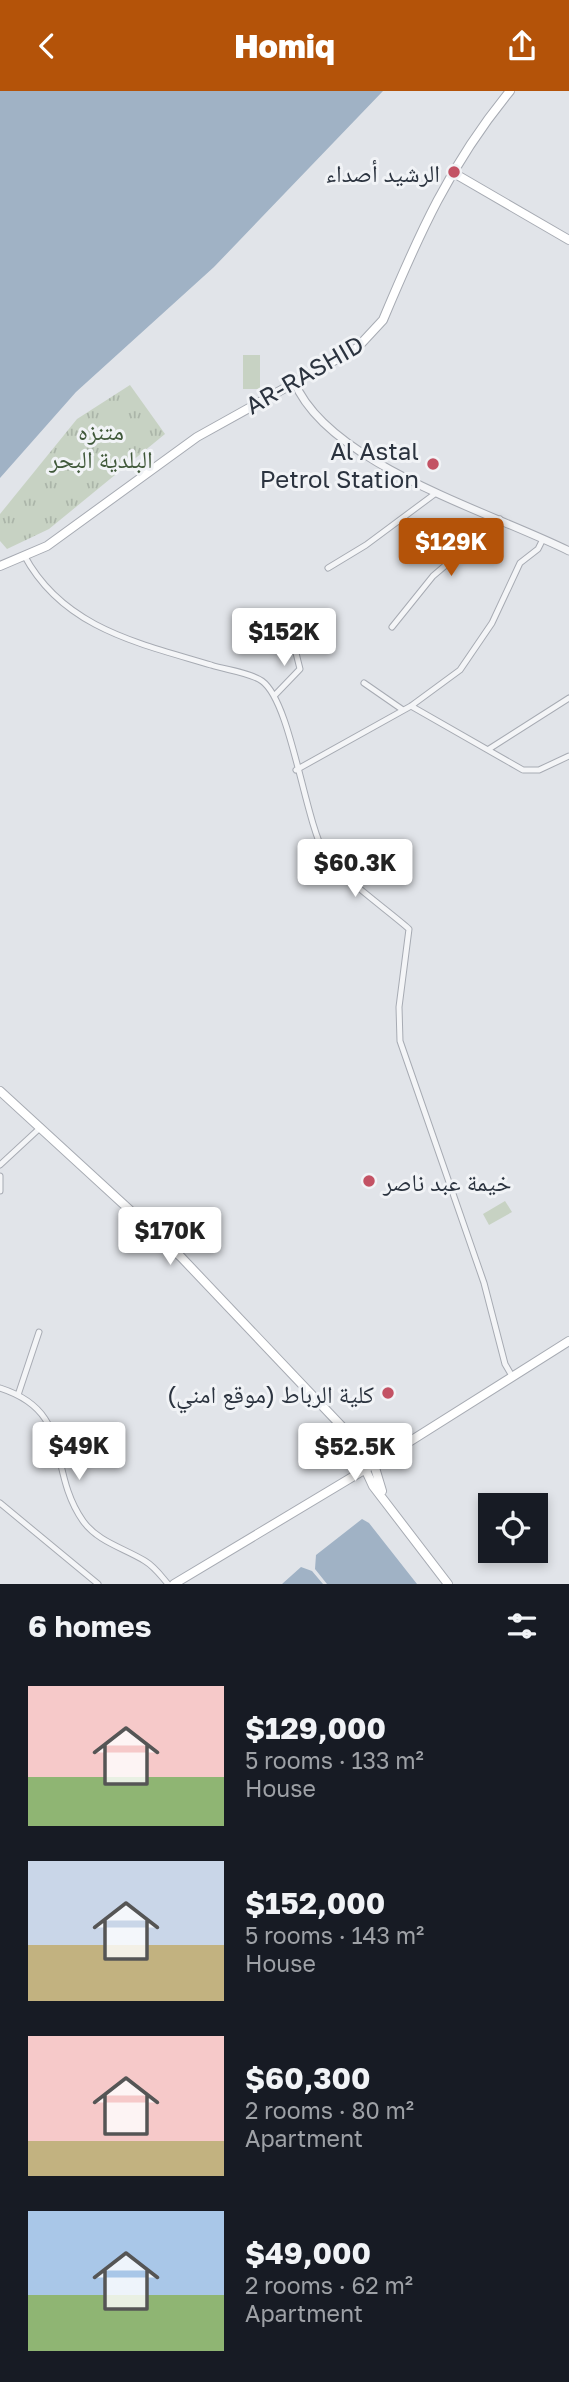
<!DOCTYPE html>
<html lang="en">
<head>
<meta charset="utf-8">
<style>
  :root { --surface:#171b24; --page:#242831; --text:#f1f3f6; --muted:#9ea1a6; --accent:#b45309 }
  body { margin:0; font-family:"Golos Text","Noto Naskh Arabic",sans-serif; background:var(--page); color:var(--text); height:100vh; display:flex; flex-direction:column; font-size:26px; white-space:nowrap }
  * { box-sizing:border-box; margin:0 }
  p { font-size:23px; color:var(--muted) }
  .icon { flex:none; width:38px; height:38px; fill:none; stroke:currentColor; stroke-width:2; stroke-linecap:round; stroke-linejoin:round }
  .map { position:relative; height:1493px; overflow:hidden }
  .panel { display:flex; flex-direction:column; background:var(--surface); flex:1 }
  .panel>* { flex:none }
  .fabs { position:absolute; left:478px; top:1402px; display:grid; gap:14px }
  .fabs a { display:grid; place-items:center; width:70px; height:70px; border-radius:0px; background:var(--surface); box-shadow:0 4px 10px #0003; font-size:35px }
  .price { position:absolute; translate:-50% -60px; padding:0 16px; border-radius:7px; background:#fff; color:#222; font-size:23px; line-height:46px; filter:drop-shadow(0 2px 4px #0008) }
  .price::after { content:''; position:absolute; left:50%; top:42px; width:21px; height:16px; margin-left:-10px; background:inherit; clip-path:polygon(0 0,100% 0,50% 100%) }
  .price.active { background:var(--accent); color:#fff }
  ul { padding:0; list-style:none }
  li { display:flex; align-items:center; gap:21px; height:175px; padding:0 28px }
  li span { display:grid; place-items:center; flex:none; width:196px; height:140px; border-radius:0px; color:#555 }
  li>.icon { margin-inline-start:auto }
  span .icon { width:84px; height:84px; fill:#fffc; stroke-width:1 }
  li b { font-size:30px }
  h2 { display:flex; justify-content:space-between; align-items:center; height:84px; padding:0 28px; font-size:30px }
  header { display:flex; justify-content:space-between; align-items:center; height:91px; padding:0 28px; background:var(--accent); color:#fff; font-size:32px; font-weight:800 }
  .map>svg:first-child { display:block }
  .grass { fill:url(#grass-tufts) }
  .pitch { fill:#c7d2c3 }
  .water { fill:#a0b2c5 }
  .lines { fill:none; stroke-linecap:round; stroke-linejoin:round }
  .minor-casing { stroke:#a7abb3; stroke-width:7 }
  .tertiary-casing { stroke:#a7abb3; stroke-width:9 }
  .secondary-casing { stroke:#a7abb3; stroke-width:10 }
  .minor { stroke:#f4f5f7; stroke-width:5 }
  .tertiary { stroke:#f4f5f7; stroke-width:7 }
  .secondary { stroke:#fff; stroke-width:8 }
  .poi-dot { fill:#c35264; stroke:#f1f3f6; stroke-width:2.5 }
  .labels { text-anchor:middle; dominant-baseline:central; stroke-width:6; stroke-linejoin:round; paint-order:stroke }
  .poi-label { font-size:24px; fill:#2b333f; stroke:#f1f3f6; text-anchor:end }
  .street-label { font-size:24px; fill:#2b333f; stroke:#f1f3f6 }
  .park-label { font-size:24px; fill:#40593a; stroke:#f1f3f6 }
</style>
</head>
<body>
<header><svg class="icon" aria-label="back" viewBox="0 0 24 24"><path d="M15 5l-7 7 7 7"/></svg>Homiq<svg class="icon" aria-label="share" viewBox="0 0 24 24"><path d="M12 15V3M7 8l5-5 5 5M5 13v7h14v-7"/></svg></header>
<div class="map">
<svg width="569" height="1493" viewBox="0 0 569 1493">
  <defs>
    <pattern id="grass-tufts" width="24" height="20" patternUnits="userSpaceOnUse" patternTransform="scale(1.75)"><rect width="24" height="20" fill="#c7d2c3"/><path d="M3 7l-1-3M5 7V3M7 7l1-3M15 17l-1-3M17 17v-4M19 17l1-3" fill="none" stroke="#abb5a9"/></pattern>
  </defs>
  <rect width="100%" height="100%" fill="#e1e4e9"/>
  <!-- grass -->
  <path class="grass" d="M130,294L165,343L49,438L7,458L0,450V423L77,328Z"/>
  <!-- pitch -->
  <path class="pitch" d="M243,264H260V298H243Z
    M505,1110L512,1121L489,1134L483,1123Z"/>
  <!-- water -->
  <path class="water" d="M0,0H383L214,176L76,301L0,387Z
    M362,1428L369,1432L417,1493H327L315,1478L316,1464Z
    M301,1476L312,1480L323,1493H282Z"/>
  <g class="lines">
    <defs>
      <path id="minor" d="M24,464C63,537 138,552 211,574C226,579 249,581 262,590C291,611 304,726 325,764C336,782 390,821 409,838L399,916L400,950L484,1192L505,1273L512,1285
        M328,477L366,454L436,402
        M392,536L433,485L500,428
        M364,592L403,619
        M275,604L300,578L296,562L282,548
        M411,615L523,679H539L569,665
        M489,658L569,607
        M296,679L411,615L460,579L492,532L520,472L538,458L543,448
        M0,1074L41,1036
        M0,1085V1100
        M0,1297C75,1321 46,1377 83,1430C98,1451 124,1457 145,1470C155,1476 161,1485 168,1493
        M18,1304L39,1241
        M0,1412L98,1493"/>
      <path id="tertiary" d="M294,290C327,373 491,421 569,460"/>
      <path id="secondary" d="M452,81L569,149
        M0,475L47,455L197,346L357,257L383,229C419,143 450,73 510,0
        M0,1000L181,1166L349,1343L373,1395L448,1493
        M357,1350L372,1367L382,1400
        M174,1493L374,1373L569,1250"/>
    </defs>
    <!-- minor casing -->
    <use href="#minor" class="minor-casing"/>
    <!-- tertiary casing -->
    <use href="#tertiary" class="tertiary-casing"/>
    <!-- secondary casing -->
    <use href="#secondary" class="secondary-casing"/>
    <!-- minor -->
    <use href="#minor" class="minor"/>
    <!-- tertiary -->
    <use href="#tertiary" class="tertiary"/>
    <!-- secondary -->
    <use href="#secondary" class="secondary"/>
  </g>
  <!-- markers -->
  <g class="poi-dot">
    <circle cx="454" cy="81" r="7"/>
    <circle cx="433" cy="373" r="7"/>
    <circle cx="369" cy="1090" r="7"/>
    <circle cx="388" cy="1302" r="7"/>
  </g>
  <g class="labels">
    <!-- poi labels -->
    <g class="poi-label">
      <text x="440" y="81">الرشيد أصداء</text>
      <text x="419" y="359">Al Astal<tspan x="419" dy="28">Petrol Station</tspan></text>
      <text x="383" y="1090" text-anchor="start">خيمة عبد ناصر</text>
      <text x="374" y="1302">كلية الرباط (موقع امني)</text>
    </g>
    <!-- street labels -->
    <g class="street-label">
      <text transform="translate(304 283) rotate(-30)">AR-RASHID</text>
    </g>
    <!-- park labels -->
    <g class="park-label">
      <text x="101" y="339">متنزه<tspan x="101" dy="28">البلدية البحر</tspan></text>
    </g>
  </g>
</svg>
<div class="fabs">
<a><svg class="icon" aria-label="locate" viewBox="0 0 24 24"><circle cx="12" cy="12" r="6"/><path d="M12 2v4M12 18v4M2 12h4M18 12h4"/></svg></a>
</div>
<b class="price active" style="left:451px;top:487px">$129K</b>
<b class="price" style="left:284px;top:577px">$152K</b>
<b class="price" style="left:355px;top:808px">$60.3K</b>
<b class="price" style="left:170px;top:1176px">$170K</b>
<b class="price" style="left:79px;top:1391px">$49K</b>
<b class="price" style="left:355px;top:1392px">$52.5K</b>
</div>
<section class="panel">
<h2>6 homes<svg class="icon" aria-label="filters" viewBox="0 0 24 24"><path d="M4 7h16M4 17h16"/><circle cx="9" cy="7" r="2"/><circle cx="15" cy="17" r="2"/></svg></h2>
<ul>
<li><span style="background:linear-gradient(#f6c9c9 65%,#8fb573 0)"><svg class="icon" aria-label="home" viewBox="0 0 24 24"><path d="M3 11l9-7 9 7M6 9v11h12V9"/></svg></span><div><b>$129,000</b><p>5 rooms · 133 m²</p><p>House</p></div></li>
<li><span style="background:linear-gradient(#c9d6e8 60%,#c2b280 0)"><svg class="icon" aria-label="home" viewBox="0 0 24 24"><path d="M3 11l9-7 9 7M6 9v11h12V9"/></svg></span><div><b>$152,000</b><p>5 rooms · 143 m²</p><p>House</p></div></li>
<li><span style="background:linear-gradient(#f6c9c9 75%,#c2b280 0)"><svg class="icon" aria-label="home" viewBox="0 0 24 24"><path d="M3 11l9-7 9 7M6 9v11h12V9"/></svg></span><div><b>$60,300</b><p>2 rooms · 80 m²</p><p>Apartment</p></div></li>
<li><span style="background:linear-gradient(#a9c7e8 60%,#8fb573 0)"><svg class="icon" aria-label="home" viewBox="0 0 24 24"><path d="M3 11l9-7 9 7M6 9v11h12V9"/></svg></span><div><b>$49,000</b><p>2 rooms · 62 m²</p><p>Apartment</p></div></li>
</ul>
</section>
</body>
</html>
